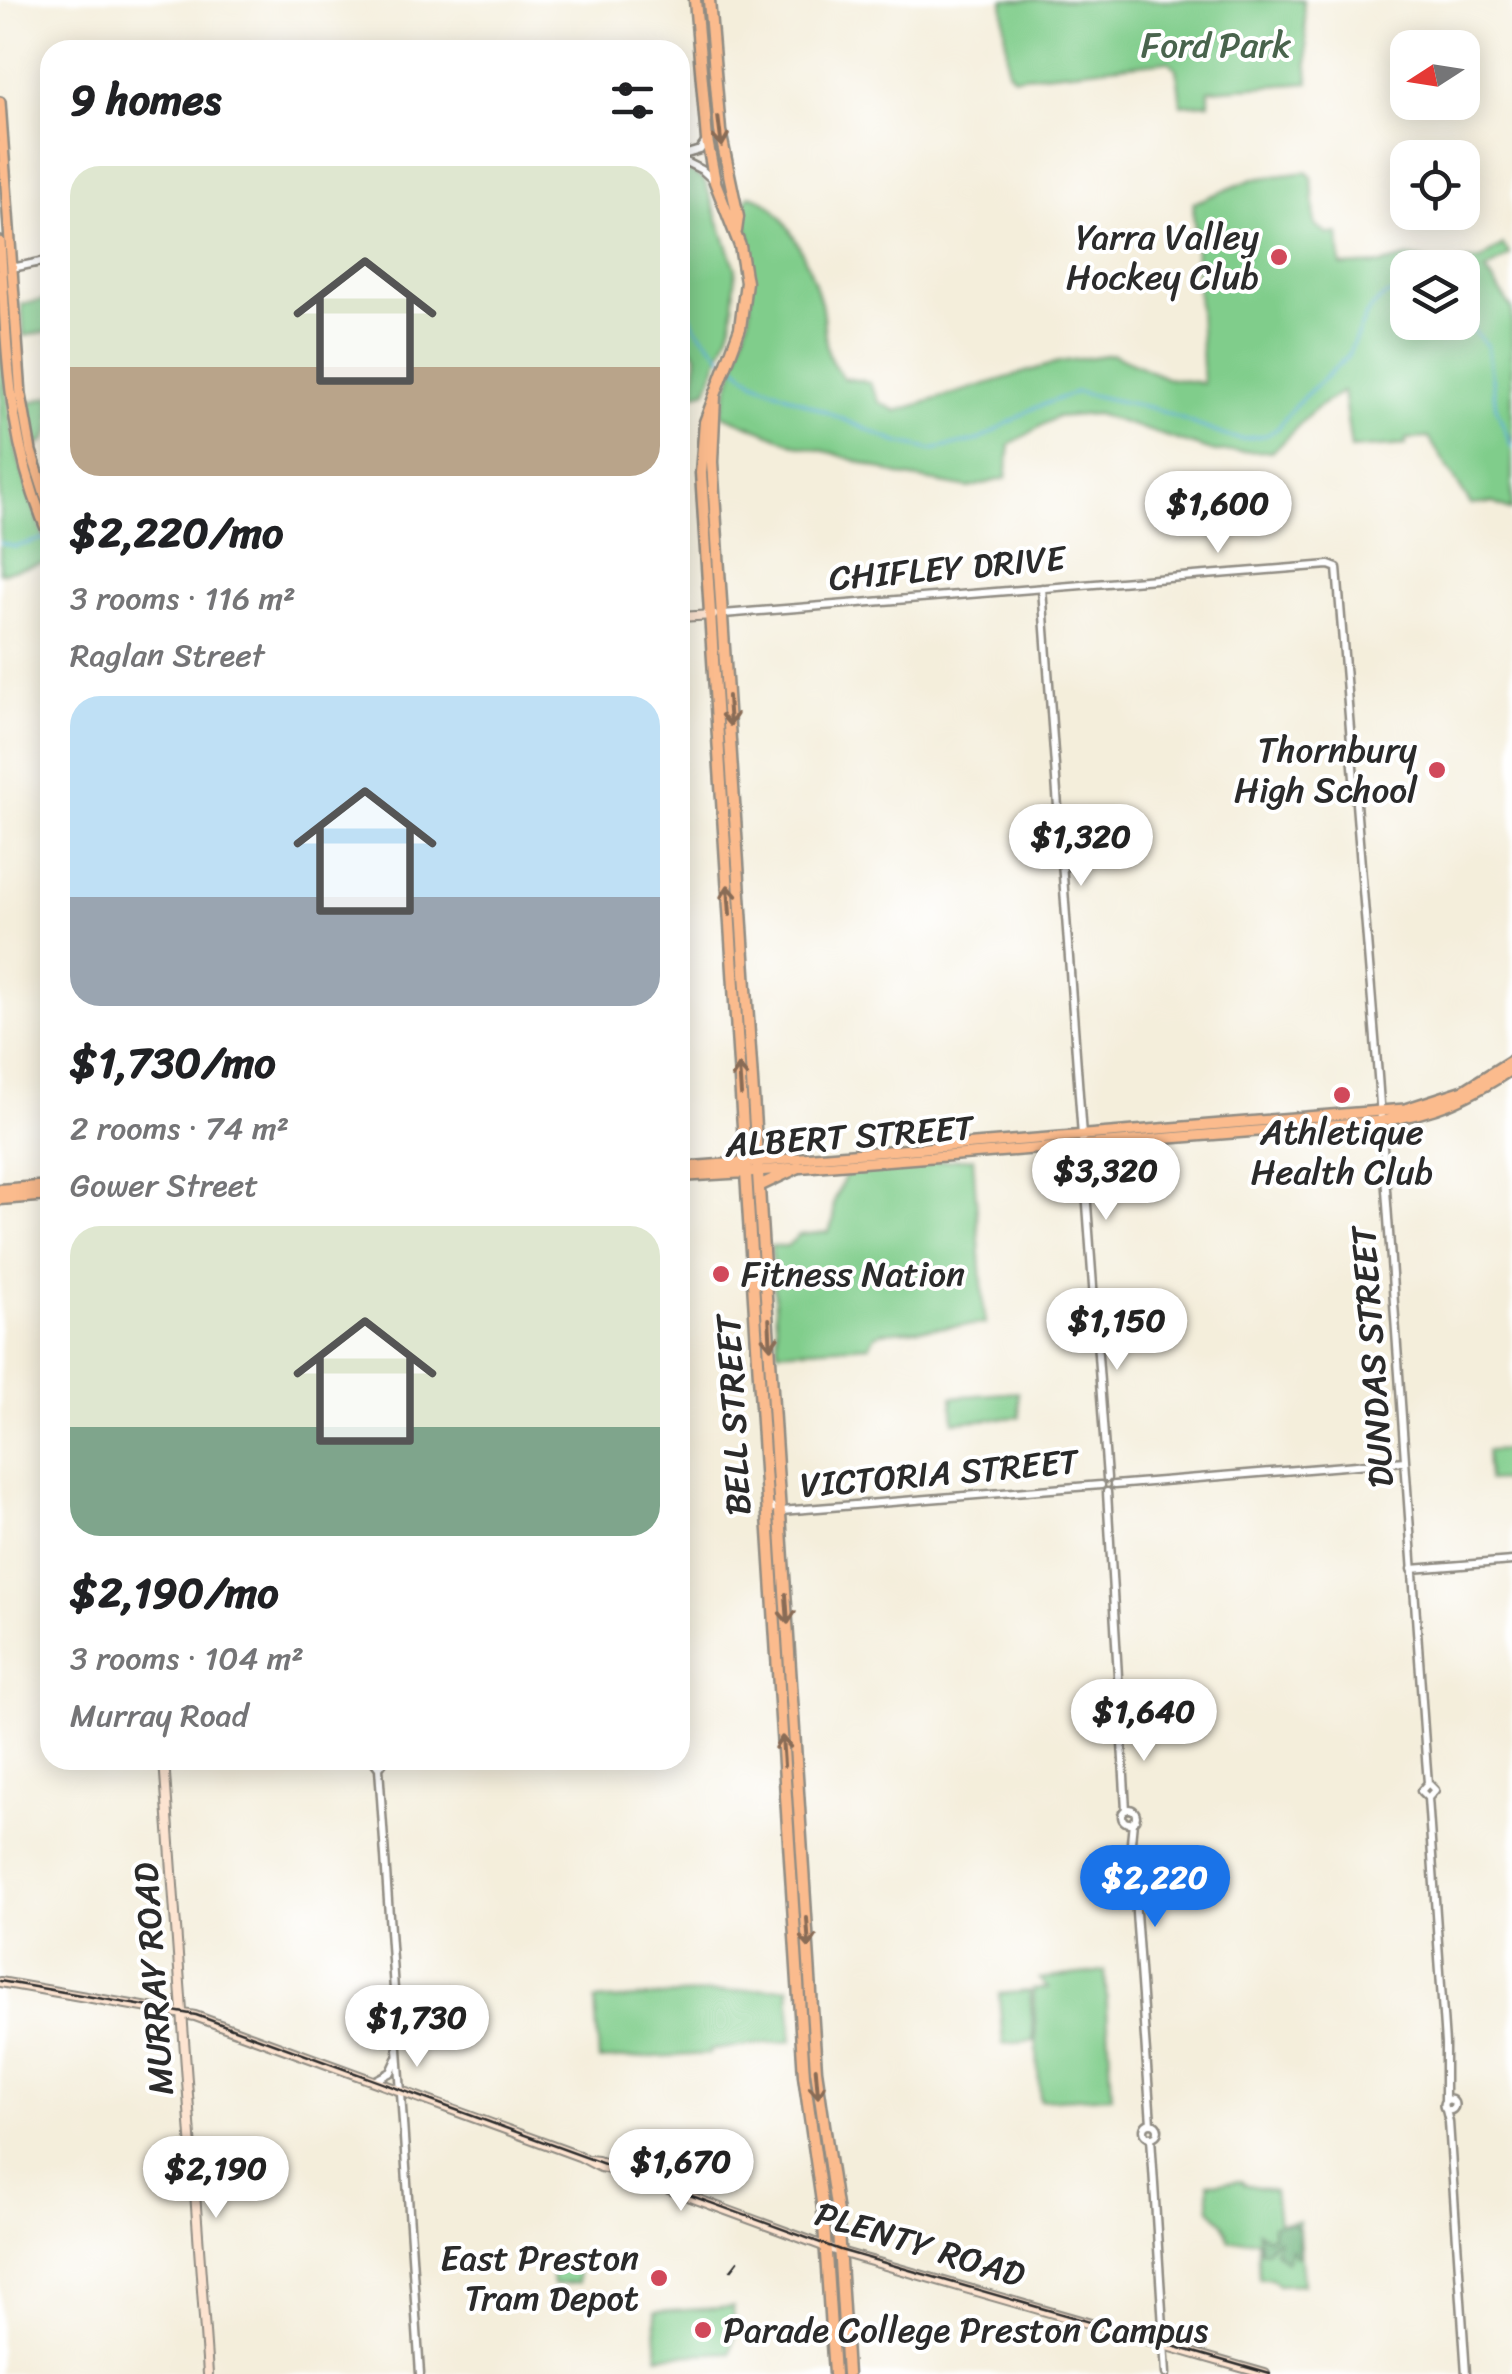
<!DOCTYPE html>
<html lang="en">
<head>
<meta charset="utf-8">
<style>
  :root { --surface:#fff; --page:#f6f6f6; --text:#202124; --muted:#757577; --accent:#1a73e8 }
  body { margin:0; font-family:Sriracha,sans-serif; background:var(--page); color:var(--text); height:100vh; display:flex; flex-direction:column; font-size:38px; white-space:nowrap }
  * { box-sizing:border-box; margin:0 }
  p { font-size:32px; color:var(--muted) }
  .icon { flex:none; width:55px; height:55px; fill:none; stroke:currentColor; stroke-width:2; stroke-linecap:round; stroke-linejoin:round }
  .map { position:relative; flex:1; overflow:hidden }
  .sheet { position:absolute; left:40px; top:40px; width:650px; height:1730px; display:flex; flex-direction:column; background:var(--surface); border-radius:30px; box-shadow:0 5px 25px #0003 }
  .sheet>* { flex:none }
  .needle { width:65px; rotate:258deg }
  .fabs { position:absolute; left:1390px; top:30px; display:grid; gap:20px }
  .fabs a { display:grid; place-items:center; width:90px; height:90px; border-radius:20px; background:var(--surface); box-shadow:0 5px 25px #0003; font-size:50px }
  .price { position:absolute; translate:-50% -85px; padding:0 22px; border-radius:35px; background:#fff; color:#222; font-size:32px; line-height:65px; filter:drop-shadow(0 2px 5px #0008) }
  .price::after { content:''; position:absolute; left:50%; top:60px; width:30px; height:22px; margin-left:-15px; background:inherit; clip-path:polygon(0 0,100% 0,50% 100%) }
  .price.active { background:var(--accent); color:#fff }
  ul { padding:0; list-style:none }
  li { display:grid; align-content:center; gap:20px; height:530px; padding:0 30px }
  li span { display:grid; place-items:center; height:310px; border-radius:30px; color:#555 }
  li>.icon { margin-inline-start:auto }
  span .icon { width:180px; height:180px; fill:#fffc; stroke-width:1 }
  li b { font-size:42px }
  h2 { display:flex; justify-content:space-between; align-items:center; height:120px; padding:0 30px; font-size:42px }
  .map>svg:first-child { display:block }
  .green { fill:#80cd8b; stroke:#567c5b; stroke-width:2.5; fill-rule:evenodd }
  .forest { fill:#68b077; stroke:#4a6e51; stroke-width:2.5 }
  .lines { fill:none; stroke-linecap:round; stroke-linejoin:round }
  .stream { stroke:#63b0dc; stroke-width:2.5 }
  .tertiary-casing { stroke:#908c83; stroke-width:11 }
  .secondary-casing { stroke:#908c83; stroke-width:12 }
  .primary-casing { stroke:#908c83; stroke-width:14 }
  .trunk-casing { stroke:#908c83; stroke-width:15 }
  .tertiary { stroke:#fff; stroke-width:6 }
  .secondary { stroke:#fde4d1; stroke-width:8 }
  .primary { stroke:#fbbb8d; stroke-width:9 }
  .trunk { stroke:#fbbb8d; stroke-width:10 }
  .tram { stroke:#2b2b2b; stroke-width:2.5 }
  .oneway { stroke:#896c57 }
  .poi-dot { fill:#d1495b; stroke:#fff; stroke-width:4 }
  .labels { text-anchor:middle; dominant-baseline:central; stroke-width:8; stroke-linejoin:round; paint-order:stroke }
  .park-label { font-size:35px; fill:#49644d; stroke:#fff }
  .poi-label { font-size:35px; fill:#2b2b2b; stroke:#fff; text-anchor:end }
  .street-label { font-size:35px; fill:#2b2b2b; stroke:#fff }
</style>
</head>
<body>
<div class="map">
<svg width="1512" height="2374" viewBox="0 0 1512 2374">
  <rect width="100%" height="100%" fill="#fff"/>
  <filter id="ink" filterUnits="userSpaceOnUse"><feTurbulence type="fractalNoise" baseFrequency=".01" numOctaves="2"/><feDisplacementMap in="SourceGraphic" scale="20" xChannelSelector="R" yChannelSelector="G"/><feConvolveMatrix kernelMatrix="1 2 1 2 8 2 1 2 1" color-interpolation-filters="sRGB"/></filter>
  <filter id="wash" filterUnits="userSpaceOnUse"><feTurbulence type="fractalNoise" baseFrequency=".0048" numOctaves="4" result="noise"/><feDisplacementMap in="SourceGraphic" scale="40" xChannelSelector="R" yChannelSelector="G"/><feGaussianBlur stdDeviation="2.25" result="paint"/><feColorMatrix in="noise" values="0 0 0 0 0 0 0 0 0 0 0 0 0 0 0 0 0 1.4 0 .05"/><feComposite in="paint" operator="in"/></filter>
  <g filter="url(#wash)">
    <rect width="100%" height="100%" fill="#f4eedb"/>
    <!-- green -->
    <path class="green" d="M1003,0H1303L1309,83L1209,90V103L1181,105L1177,69L1168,61L1014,77L1008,71Z
      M680,166L704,180L736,269L732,324L707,390L695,394L697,354L680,334Z
      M1306,172L1312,177L1315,225L1329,235L1339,234L1341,266L1383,264L1410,257L1457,267L1460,262L1481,260L1503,245L1510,255L1486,271L1512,309V511L1493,503L1471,505L1429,438L1406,439V445L1351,449L1343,391L1314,410L1273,451L1215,452L1096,414L1056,417L1010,445L1006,478L969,488L902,476L833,453L797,445L721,414L750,313L752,252L743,205L749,195C785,200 812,271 821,303C825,320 823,341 830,358C832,364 839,371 843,378L869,382L880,403L897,411L1059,362L1113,354L1166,378L1203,383L1193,203L1253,179ZM1408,268H1462V322H1408Z
      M50,299V331L24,336L22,304Z
      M0,311L9,411L18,458L50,556L49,562L0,573Z
      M50,396C50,416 56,439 36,446L29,403Z
      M973,1158L985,1324L883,1332L875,1335L870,1345L778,1351L771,1246H787L799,1235L829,1232L834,1218L833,1204L848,1169Z
      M757,1232L774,1494L772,1498L755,1262Z
      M1018,1392L1020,1417L954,1422L952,1397Z
      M1512,1450V1480L1488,1481L1486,1451Z
      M1105,1971L1112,2096L1040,2100L1033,1989L1048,1988L1039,1979Z
      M789,1987L792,2041L710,2050L709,2054L599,2060L595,2001Z
      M1030,1991L1034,2041L1003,2044L999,1994Z
      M1241,2181L1244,2184L1274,2191L1278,2223L1298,2221L1303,2284L1278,2285L1271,2278H1259L1257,2239L1230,2241L1223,2222L1210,2209L1208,2183Z
      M576,2258L578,2283L553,2285L551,2260Z
      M733,2307L735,2334L731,2352L658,2356L655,2312Z"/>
    <!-- forest -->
    <path class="forest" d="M1279,2223H1292L1299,2229L1298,2255L1295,2256L1291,2249L1286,2261L1275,2251L1278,2239L1273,2241L1266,2251L1260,2250L1258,2231L1267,2237L1273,2235V2226Z"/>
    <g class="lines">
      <!-- stream -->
      <path class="stream" d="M680,294L695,326L724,358
        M1462,320L1487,345L1496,407L1512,448
        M731,362L754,381L896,442L932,450L979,440L1032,409L1076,392L1152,408L1226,436L1240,439L1267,435L1278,428L1295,405L1347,357L1367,314L1376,304L1386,295L1408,290
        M0,543L15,547L46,538"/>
    </g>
  </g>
  <g filter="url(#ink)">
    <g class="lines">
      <defs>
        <path id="tertiary" d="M680,156L700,150L707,140
          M680,159L702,170L714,181
          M12,268L50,260
          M1042,588L1107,1478
          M723,614L1329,565L1337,568L1378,1076L1426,1758L1428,1783L1435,1790L1428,1798L1421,1791L1428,1783
          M1114,1485L1405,1461
          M1107,1492L1126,1810
          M766,1505L781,1511L1101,1485
          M1412,1569L1512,1561
          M373,1760L379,1768L385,1760
          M379,1768L420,2374
          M1428,1798L1445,2044V2101
          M1122 1816a7 7 0 1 1 14 0a7 7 0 1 1-14 0Z
          M1133,1821L1131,1842L1151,2123
          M374,2081L391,2072L397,2059
          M1443.5 2105a5.5 5.5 0 1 1 11 0a5.5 5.5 0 1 1-11 0Z
          M1446,2110L1449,2122L1466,2374
          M1144 2130a7 7 0 1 1 14 0a7 7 0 1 1-14 0Z
          M1151,2137L1166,2374"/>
        <path id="secondary" d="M680,617L713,615
          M164,1760L208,2374
          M0,1982L195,2016L579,2156L600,2167L620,2171L840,2252L1265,2374
          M589,2160L598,2161L620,2171"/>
        <path id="primary" d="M0,102L21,395L31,451L50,511
          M0,242C8,350 5,436 50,538
          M753,1162L1405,1109L1464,1090L1512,1060
          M746,1172L1381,1121C1435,1113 1467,1099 1512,1069"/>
        <path id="trunk" d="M695,0L707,140L715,182L740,246L746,282L740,328L705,422L701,473L804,2076L823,2209L834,2374
          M709,0L720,131L738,217L736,231
          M715,395L712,462L816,2070L837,2213L847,2374
          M680,1168L745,1163
          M680,1176L746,1172
          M761,1185L799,1167
          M0,1190L50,1186
          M0,1199L50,1195"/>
      </defs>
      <!-- tertiary casing -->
      <use href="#tertiary" class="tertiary-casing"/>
      <!-- secondary casing -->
      <use href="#secondary" class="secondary-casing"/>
      <!-- primary casing -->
      <use href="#primary" class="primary-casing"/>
      <!-- trunk casing -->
      <use href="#trunk" class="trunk-casing"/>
      <!-- tertiary -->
      <use href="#tertiary" class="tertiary"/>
      <!-- secondary -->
      <use href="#secondary" class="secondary"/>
      <!-- primary -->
      <use href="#primary" class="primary"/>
      <!-- trunk -->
      <use href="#trunk" class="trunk"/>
      <!-- tram -->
      <path class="tram" d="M0,1981L196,2015L840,2250L1270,2374
        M731,2270L738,2261"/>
    </g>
    <!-- one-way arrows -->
    <defs><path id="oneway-shaft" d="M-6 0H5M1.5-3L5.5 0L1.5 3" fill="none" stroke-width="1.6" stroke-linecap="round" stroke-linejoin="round" transform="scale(2.5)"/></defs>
    <g class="oneway">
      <use href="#oneway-shaft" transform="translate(720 132) rotate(83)"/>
      <use href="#oneway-shaft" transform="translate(729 711) rotate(86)"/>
      <use href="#oneway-shaft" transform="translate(729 900) rotate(-94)"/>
      <use href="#oneway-shaft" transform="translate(740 1080) rotate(-94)"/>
      <use href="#oneway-shaft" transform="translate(770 1334) rotate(87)"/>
      <use href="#oneway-shaft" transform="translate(787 1609) rotate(86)"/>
      <use href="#oneway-shaft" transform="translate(783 1751) rotate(-94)"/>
      <use href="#oneway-shaft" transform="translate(808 1933) rotate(86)"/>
      <use href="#oneway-shaft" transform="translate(817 2083) rotate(85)"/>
    </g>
  </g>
  <!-- markers -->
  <g class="poi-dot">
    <circle cx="1279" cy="257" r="10"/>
    <circle cx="1437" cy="770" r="10"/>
    <circle cx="1342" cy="1095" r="10"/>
    <circle cx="721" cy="1274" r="10"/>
    <circle cx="659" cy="2278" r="10"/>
    <circle cx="703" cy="2330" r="10"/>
  </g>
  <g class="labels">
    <!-- park labels -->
    <g class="park-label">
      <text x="1216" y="45">Ford Park</text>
    </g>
    <!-- poi labels -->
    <g class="poi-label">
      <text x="1259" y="237">Yarra Valley<tspan x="1259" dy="40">Hockey Club</tspan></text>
      <text x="1417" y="750">Thornbury<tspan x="1417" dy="40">High School</tspan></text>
      <text x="1342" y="1132" text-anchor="middle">Athletique<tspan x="1342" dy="40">Health Club</tspan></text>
      <text x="741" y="1274" text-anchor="start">Fitness Nation</text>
      <text x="639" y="2258">East Preston<tspan x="639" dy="40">Tram Depot</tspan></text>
      <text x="723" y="2330" text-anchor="start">Parade College Preston Campus</text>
    </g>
    <!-- street labels -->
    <g class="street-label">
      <text transform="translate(947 568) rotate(-5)">CHIFLEY DRIVE</text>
      <text transform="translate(849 1136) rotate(-4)">ALBERT STREET</text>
      <text transform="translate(1372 1357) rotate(-94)">DUNDAS STREET</text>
      <text transform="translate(733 1415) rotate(-93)">BELL STREET</text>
      <text transform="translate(939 1473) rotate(-5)">VICTORIA STREET</text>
      <text transform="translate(153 1979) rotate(-94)">MURRAY ROAD</text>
      <text transform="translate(920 2244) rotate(17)">PLENTY ROAD</text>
    </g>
  </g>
</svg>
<div class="fabs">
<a><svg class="needle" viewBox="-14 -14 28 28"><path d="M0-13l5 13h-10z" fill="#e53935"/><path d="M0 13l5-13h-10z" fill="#757577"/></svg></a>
<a><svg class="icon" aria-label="locate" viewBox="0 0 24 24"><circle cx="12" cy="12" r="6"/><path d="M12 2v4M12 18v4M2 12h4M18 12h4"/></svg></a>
<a><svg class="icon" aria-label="layers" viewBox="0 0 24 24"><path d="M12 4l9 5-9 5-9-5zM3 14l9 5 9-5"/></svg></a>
</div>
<b class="price" style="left:1218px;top:556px">$1,600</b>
<b class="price" style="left:1081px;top:889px">$1,320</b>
<b class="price" style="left:1106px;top:1223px">$3,320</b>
<b class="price" style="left:1117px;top:1373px">$1,150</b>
<b class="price" style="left:1144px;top:1764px">$1,640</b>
<b class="price active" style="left:1155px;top:1930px">$2,220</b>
<b class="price" style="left:417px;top:2070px">$1,730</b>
<b class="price" style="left:681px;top:2214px">$1,670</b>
<b class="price" style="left:216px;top:2221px">$2,190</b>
<section class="sheet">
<h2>9 homes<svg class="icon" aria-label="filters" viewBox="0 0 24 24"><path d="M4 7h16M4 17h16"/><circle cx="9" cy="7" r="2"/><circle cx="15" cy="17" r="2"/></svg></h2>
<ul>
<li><span style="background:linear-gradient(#dfe7d0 65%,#b9a48a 0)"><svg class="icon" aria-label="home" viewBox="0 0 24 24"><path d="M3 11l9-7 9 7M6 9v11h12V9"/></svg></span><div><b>$2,220/mo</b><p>3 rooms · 116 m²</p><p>Raglan Street</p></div></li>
<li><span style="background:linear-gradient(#bfe0f5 65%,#9aa5b1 0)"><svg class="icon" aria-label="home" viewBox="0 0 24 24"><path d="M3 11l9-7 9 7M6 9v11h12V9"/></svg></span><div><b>$1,730/mo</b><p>2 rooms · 74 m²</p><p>Gower Street</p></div></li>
<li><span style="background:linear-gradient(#dfe7d0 65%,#7fa58c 0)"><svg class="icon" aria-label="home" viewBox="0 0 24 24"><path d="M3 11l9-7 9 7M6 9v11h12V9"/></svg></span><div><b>$2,190/mo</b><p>3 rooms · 104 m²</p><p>Murray Road</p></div></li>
</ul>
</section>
</div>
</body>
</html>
